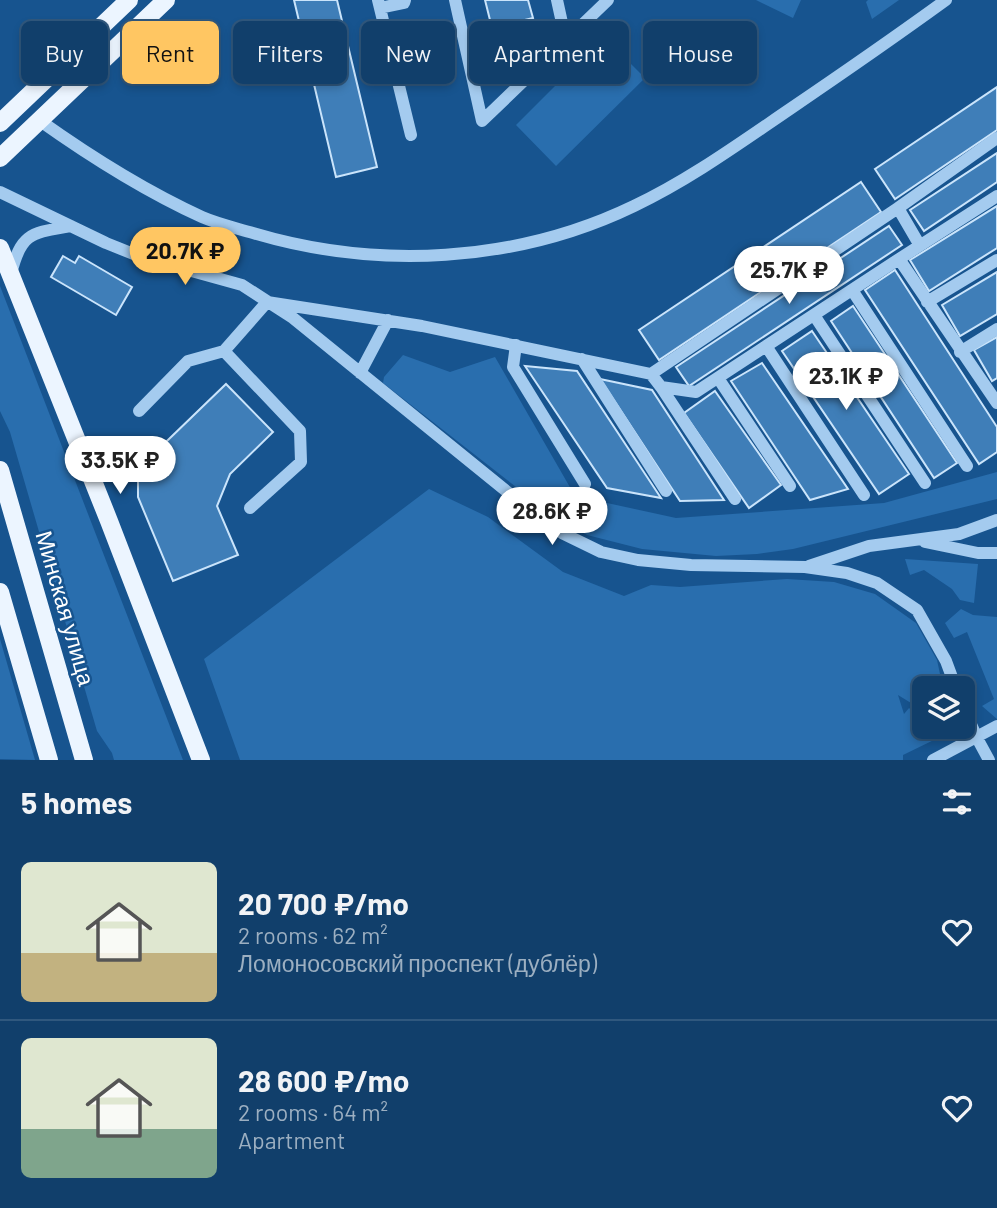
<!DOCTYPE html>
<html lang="en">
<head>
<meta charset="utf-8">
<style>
  :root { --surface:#113f6b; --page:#1a4671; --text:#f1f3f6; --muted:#9cafc1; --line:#30587e; --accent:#ffc662 }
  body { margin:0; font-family:Barlow,sans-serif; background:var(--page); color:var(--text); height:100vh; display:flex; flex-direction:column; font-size:26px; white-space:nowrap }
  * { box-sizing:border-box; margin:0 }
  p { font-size:23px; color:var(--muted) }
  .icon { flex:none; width:38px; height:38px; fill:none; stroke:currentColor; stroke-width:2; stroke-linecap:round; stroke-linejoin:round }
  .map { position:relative; height:760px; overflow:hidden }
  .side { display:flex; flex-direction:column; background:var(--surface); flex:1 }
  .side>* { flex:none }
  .banner { position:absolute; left:21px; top:21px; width:956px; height:63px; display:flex; gap:14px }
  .tools { position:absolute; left:912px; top:676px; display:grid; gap:14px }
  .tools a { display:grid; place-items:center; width:63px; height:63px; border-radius:10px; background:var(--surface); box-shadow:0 4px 10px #0003,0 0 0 2px var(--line); font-size:35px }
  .price { position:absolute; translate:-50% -60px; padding:0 16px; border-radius:24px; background:#fff; color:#222; font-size:23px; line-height:46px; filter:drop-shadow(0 2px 4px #0008) }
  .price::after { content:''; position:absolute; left:50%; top:42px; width:21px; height:16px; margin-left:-10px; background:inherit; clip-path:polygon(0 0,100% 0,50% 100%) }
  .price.current { background:var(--accent); color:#111 }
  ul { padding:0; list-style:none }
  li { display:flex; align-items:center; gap:21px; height:175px; padding:0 21px }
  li+li { border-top:2px solid var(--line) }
  li span { display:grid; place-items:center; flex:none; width:196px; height:140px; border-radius:10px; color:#555 }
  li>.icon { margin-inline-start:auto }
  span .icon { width:84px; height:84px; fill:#fffc; stroke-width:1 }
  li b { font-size:30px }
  h2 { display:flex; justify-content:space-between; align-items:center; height:84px; padding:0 21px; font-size:30px }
  .tag { padding:0 24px; border-radius:10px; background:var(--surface); box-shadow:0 4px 10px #0003,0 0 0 2px var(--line); font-size:24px; line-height:63px }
  .tag.current { background:var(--accent); color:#111 }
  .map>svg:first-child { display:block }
  .green { fill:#296eae }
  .building { fill:#3f7eb8; stroke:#cae4fb; stroke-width:2 }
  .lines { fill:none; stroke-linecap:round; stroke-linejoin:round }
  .minor { stroke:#a4cbef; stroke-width:12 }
  .major { stroke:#ecf5ff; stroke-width:18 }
  .labels { text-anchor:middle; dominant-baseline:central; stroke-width:5; stroke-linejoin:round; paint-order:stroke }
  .street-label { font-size:23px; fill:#fff; stroke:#17548f }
</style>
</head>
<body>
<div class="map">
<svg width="997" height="760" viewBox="0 0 997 760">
  <rect width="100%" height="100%" fill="#17548f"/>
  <!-- green -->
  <path class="green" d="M756,0H801L793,18Z
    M868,0H899L872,19L866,2Z
    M604,37L645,78L556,166L516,125Z
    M0,286L183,760H114L112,753L97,731L10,432L0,411Z
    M403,355L450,372L495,357L575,496L676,518L884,503L997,472V499L793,549L757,554L716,556L642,549L587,535L552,515L383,383L384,377Z
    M429,489L488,517L563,572L624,596L651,585L680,587L787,579L834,582L875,594L916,623L937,660L943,688H924V711L898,695L904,714L909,708L924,722V726H928L940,737L903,755V760H240L204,659Z
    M905,559L978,564L974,603L960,600L952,589L924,570L910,575Z
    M961,609L973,615L997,617V719L982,706L994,699L967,632L954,638L945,623Z
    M0,639L35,760L0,759Z"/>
  <!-- building -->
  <path class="building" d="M294,0H337L377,167L336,177Z
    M485,0H528L533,18L492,28Z
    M997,87V130L895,199L875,169Z
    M997,153V182L924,231L910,210Z
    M861,182L881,212L659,360L639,330Z
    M997,206V248L929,291L910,260Z
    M889,226L902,245L689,386L676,367Z
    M63,256L75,263L79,256L132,287L116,315L51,277Z
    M895,270L997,427V452L979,464L865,290Z
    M997,272V314L960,336L942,305Z
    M853,306L957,463L934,478L831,321Z
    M812,331L909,474L879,494L782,351Z
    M997,337V378L992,381L974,350Z
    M762,363L848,489L810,500L731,381Z
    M525,366L577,371L661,498L607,488Z
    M600,379L652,390L724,500L680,501Z
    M226,384L273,432L230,474L217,506L238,555L173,581L138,497V469Z
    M715,391L781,485L749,508L684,413Z"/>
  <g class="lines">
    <!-- minor -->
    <path class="minor" d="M378,0L411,135
      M455,0L482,121L608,0
      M557,0L566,41
      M380,8L404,3L405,0
      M39,120C91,157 145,191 202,217C218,224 236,228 253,233C377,270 516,263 634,206C689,180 740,143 790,109C843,73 895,37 946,0
      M0,192L106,243L141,257L242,285L293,318L521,503L562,533L601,552L638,560L691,565L805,567L847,573L877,583L917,610L946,661L956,688
      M997,196L899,259L997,403
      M919,244L898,208L997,138
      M11,274C21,232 32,233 71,226
      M852,290L967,466
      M927,302L997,260
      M814,315L925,483
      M516,345L513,367L585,484
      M766,346L864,495
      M224,351L300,431L301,462L250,508
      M960,352L997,329
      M582,359L666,491
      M360,373L388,320
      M651,374L898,208
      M718,378L790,486
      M661,387L735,499
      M139,411L188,361L224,351L267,302L422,326L651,374L661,387L696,392L899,259
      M925,542L978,553H997
      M809,566L869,546L959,534L997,520
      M962,704L977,738L989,760
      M933,760L997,726"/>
    <!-- major -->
    <path class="major" d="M0,123L129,0
      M0,158L166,0
      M0,248L109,521L201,760
      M0,470L84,760
      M0,592L49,760"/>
  </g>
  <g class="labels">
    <!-- street labels -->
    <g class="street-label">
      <text transform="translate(66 608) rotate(74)">Минская улица</text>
    </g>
  </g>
</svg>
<div class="tools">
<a><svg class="icon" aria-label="layers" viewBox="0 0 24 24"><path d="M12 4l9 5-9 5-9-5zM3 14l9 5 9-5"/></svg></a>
</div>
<b class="price current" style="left:185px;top:287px">20.7K ₽</b>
<b class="price" style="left:789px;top:306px">25.7K ₽</b>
<b class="price" style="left:846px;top:412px">23.1K ₽</b>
<b class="price" style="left:120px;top:496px">33.5K ₽</b>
<b class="price" style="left:552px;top:547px">28.6K ₽</b>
<div class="banner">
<a class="tag">Buy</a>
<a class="tag current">Rent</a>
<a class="tag">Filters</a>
<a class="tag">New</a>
<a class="tag">Apartment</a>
<a class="tag">House</a>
</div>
</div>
<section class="side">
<h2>5 homes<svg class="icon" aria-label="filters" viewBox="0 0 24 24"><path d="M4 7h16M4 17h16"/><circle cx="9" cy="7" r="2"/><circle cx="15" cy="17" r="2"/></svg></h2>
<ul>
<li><span style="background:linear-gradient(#dfe7d0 65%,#c2b280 0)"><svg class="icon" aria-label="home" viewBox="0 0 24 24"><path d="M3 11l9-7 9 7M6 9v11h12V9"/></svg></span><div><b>20 700 ₽/mo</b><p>2 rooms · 62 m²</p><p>Ломоносовский проспект (дублёр)</p></div><svg class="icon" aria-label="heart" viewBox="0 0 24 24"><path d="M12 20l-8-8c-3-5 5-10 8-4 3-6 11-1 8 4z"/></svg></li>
<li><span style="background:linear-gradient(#dfe7d0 65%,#7fa58c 0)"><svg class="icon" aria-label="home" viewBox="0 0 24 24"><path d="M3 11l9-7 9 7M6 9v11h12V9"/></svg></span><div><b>28 600 ₽/mo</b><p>2 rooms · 64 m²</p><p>Apartment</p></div><svg class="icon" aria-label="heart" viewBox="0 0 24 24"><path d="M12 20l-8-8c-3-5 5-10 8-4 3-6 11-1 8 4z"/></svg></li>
</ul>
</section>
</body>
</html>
